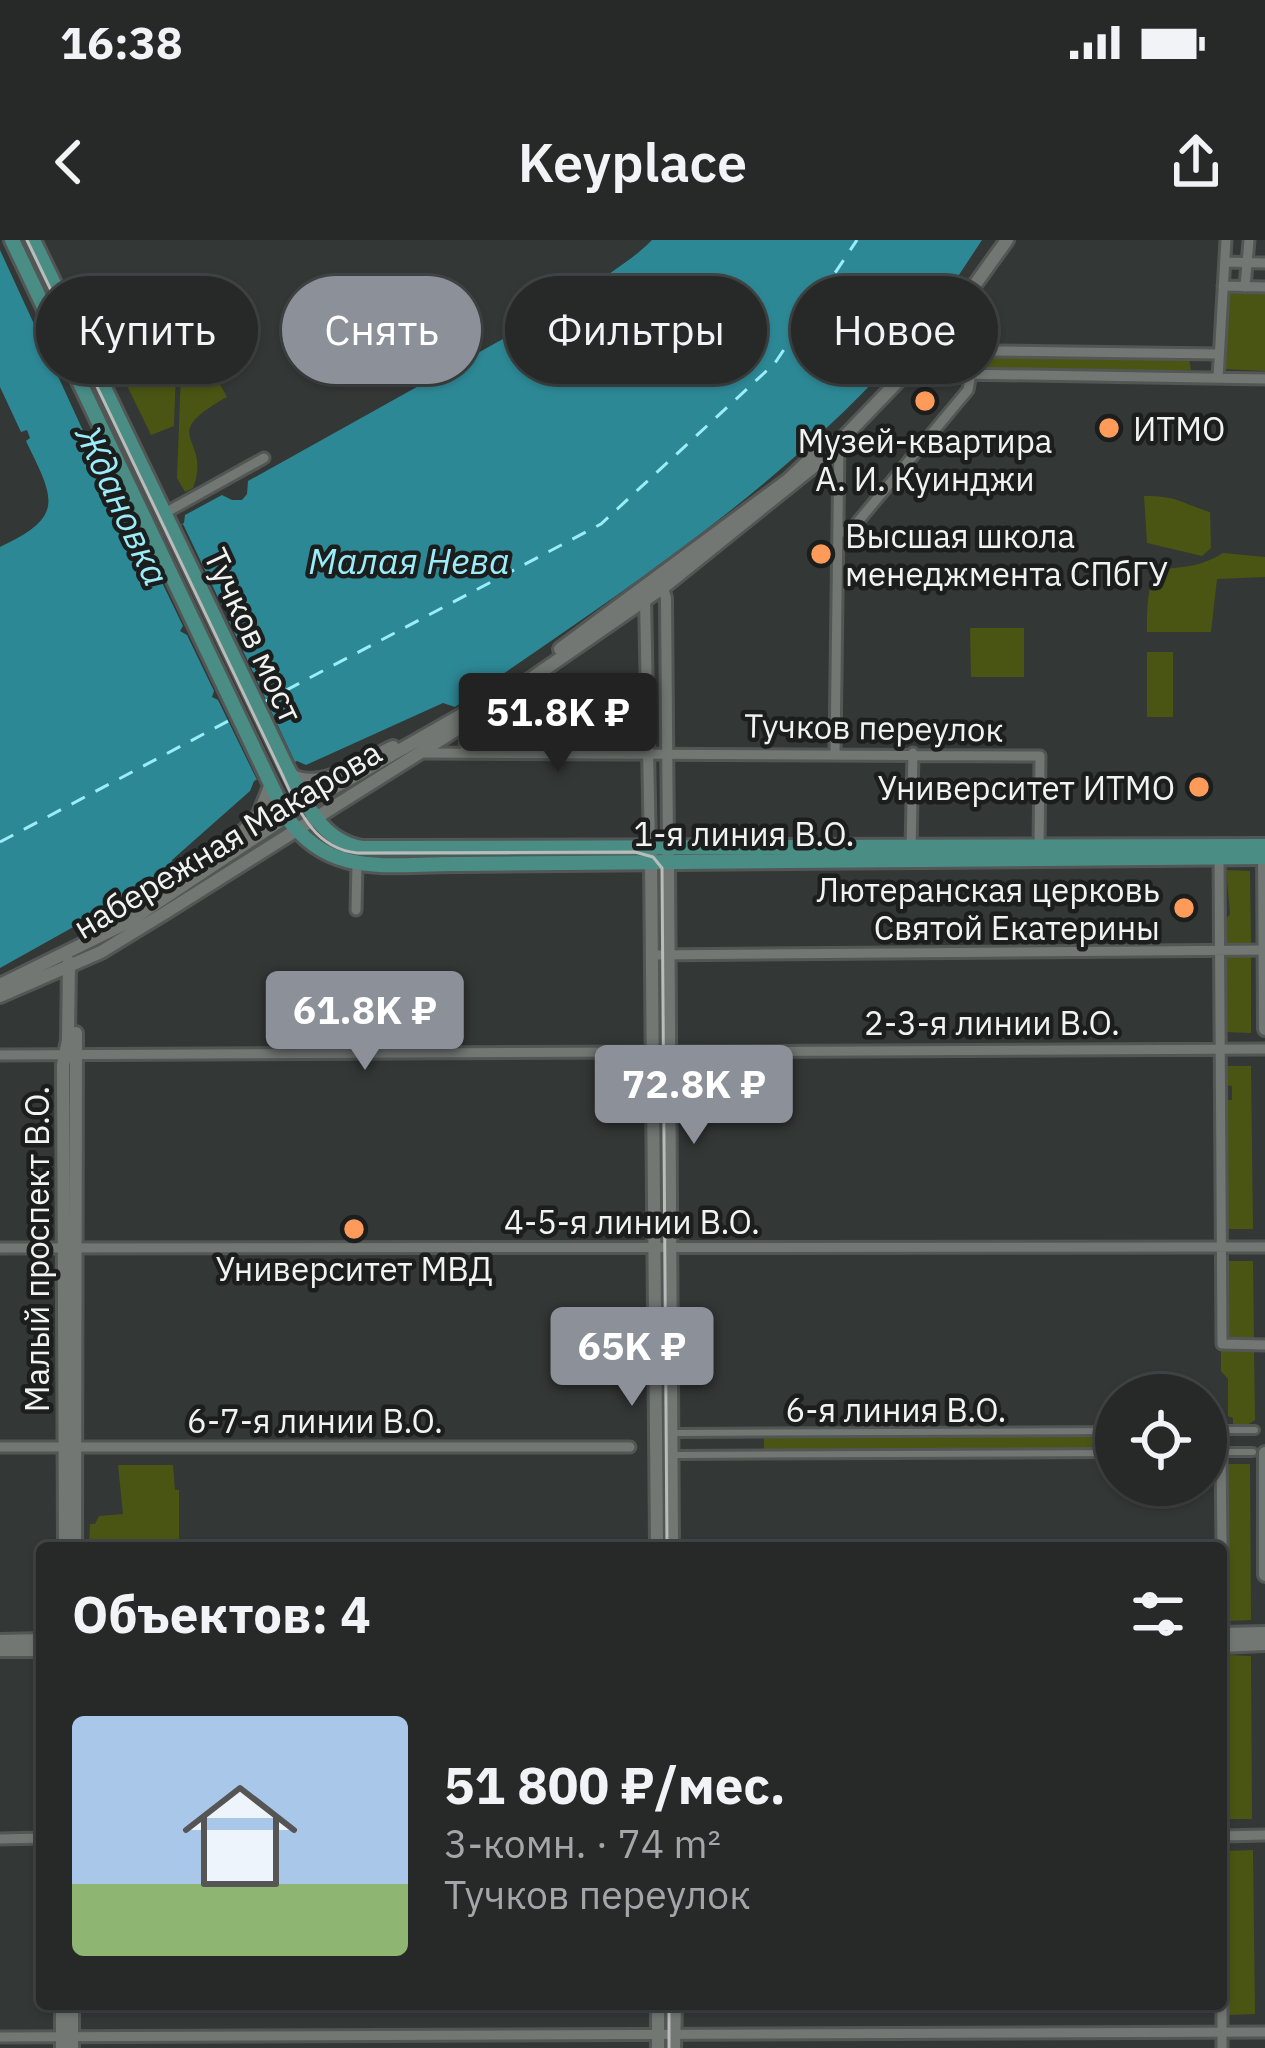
<!DOCTYPE html>
<html lang="ru">
<head>
<meta charset="utf-8">
<style>
  :root { --surface:#262928; --page:#323534; --text:#f1f3f6; --muted:#a4a6a8; --line:#424545; --accent:#8c9099 }
  body { margin:0; font-family:"IBM Plex Sans",sans-serif; background:var(--page); color:var(--text); height:100vh; display:flex; flex-direction:column; font-size:45px; white-space:nowrap }
  * { box-sizing:border-box; margin:0 }
  p { font-size:39px; color:var(--muted) }
  .icon { flex:none; width:66px; height:66px; fill:none; stroke:currentColor; stroke-width:2; stroke-linecap:round; stroke-linejoin:round }
  .map { position:relative; flex:1; overflow:hidden }
  .details { position:absolute; left:36px; top:1302px; width:1191px; height:468px; display:flex; flex-direction:column; background:var(--surface); border-radius:12px; box-shadow:0 3px 9px #0004,0 0 0 3px var(--line) }
  .details>* { flex:none }
  .hud { position:absolute; left:36px; top:36px; width:1194px; height:108px; display:flex; gap:24px }
  .controls { position:absolute; left:1095px; top:1134px; display:grid; gap:24px }
  .controls a { display:grid; place-items:center; width:132px; height:132px; border-radius:50%; background:var(--surface); box-shadow:0 3px 9px #0004,0 0 0 3px var(--line); font-size:60px }
  .price { position:absolute; translate:-50% -102px; padding:0 27px; border-radius:12px; background:var(--accent); color:#fff; font-size:39px; line-height:78px; filter:drop-shadow(0 3px 6px #0008) }
  .price::after { content:''; position:absolute; left:50%; top:72px; width:36px; height:27px; margin-left:-18px; background:inherit; clip-path:polygon(0 0,100% 0,50% 100%) }
  .price.active { background:#222; color:#fff }
  ul { padding:0; list-style:none }
  li { display:flex; align-items:center; gap:36px; height:300px; padding:0 36px }
  li span { display:grid; place-items:center; flex:none; width:336px; height:240px; border-radius:12px; color:#555 }
  li>.icon { margin-inline-start:auto }
  span .icon { width:144px; height:144px; fill:#fffc; stroke-width:1 }
  li b { font-size:51px }
  h2 { display:flex; justify-content:space-between; align-items:center; height:144px; padding:0 36px; font-size:51px }
  .pill { padding:0 42px; border-radius:54px; background:var(--surface); box-shadow:0 3px 9px #0004,0 0 0 3px var(--line); font-size:42px; line-height:108px }
  .pill.active { background:var(--accent); color:#fff }
  .status { display:flex; justify-content:space-between; align-items:center; height:84px; padding:0 60px; background:var(--surface); direction:ltr }
  .status svg { height:33px; fill:currentColor }
  header { display:flex; justify-content:space-between; align-items:center; height:156px; padding:0 36px; background:var(--surface); font-size:54px; font-weight:600 }
  .map>svg:first-child { display:block }
  .green { fill:#4a5513 }
  .water { fill:#2d8895 }
  .pier { fill:#333735 }
  .lines { fill:none; stroke-linecap:round; stroke-linejoin:round }
  .ferry { stroke:#9aedf9; stroke-width:3; stroke-dasharray:15 12; stroke-linecap:butt }
  .pedestrian-casing { stroke:#525654; stroke-width:12 }
  .minor-casing { stroke:#525654; stroke-width:15 }
  .tertiary-casing { stroke:#525654; stroke-width:16 }
  .secondary-casing { stroke:#525654; stroke-width:18 }
  .primary-casing { stroke:#525654; stroke-width:20 }
  .pedestrian { stroke:#727774; stroke-width:6 }
  .minor { stroke:#727774; stroke-width:9 }
  .tertiary { stroke:#727774; stroke-width:10 }
  .secondary { stroke:#727774; stroke-width:12 }
  .primary { stroke:#498d85; stroke-width:14 }
  .tram { stroke:#b9bcba; stroke-width:3 }
  .poi-dot { fill:#ff9b5a; stroke:#1c1e1d; stroke-width:4.5 }
  .labels { text-anchor:middle; dominant-baseline:central; stroke-width:9; stroke-linejoin:round; paint-order:stroke }
  .poi-label { font-size:33px; fill:#f0f3f1; stroke:#1c1e1d; text-anchor:start }
  .street-label { font-size:33px; fill:#f0f3f1; stroke:#1c1e1d }
  .water-label { font-size:36px; font-style:italic; fill:#9aedf9; stroke:#1c1e1d }
</style>
</head>
<body>
<div class="status"><b>16:38</b><svg viewBox="0 0 49 12"><path d="M0 12V9h3v3zM5 12V6h3v6zM10 12V3h3v9zM15 12V0h3v12zM26 1h20v11H26zM47 4h2v5h-2z"/></svg></div>
<header><svg class="icon" aria-label="back" viewBox="0 0 24 24"><path d="M15 5l-7 7 7 7"/></svg>Keyplace<svg class="icon" aria-label="share" viewBox="0 0 24 24"><path d="M12 15V3M7 8l5-5 5 5M5 13v7h14v-7"/></svg></header>
<div class="map">
<svg width="1265" height="1808" viewBox="0 0 1265 1808">
  <rect width="100%" height="100%" fill="#333735"/>
  <!-- green -->
  <path class="green" d="M1226,47L1265,49V131L1222,129Z
    M98,57L103,65L134,61L123,85L114,89L119,101L130,96L127,86L138,63C165,84 158,111 130,127L138,142L195,107L183,83L178,84L183,78L227,157C154,198 213,195 193,248L185,252L177,238L181,131L187,126L184,122L176,127L174,186L151,195L87,63Z
    M981,114L1189,117L1191,130H981L977,126Z
    M1144,256C1179,256 1180,263 1210,272L1211,308L1202,316L1147,303Z
    M1223,313L1265,317V337L1217,339L1211,392H1147C1147,297 1168,347 1223,313Z
    M970,388H1024V437H971Z
    M1147,412H1173V477H1147Z
    M1226,630L1250,631L1251,704L1226,703V679L1230,674Z
    M1223,713H1251V793L1224,792Z
    M1224,826H1251L1253,989H1225L1224,860H1232V846L1224,845Z
    M1225,1021H1253L1254,1098L1225,1099Z
    M1254,1107L1255,1180L1249,1184H1233V1178L1228,1176V1139L1221,1131V1108Z
    M1116,1196V1209L764,1210V1197Z
    M1226,1224H1250L1251,1380L1226,1381Z
    M118,1225H173L175,1250H179V1308H89L90,1284H95L99,1276L123,1274Z
    M1227,1415L1251,1416L1252,1579H1227Z
    M1253,1610L1255,1774L1226,1775L1227,1611Z"/>
  <!-- water -->
  <path class="water" d="M652,0H982C962,30 942,62 919,91C791,244 617,355 455,467L443,463L306,525L297,521L254,541L250,551L172,620L170,633L0,728V307C66,276 54,259 26,201L30,198L27,190L21,192L0,147V10L136,306L184,283L185,275L222,255L232,260H242L247,254L248,241L521,89L531,92L566,72C585,44 625,28 652,0Z"/>
  <!-- pier -->
  <path class="pier" d="M183,284L222,366L228,368L226,375L253,432L259,434L257,441L295,522L257,540L218,460L212,457L214,451L187,395L180,391L183,386L143,303Z"/>
  <g class="lines">
    <!-- ferry -->
    <path class="ferry" d="M262,463L601,284L775,123L857,0
      M0,602L232,479"/>
    <defs>
      <path id="pedestrian" d="M1206,1190H1255
        M677,1193L1116,1191
        M1206,1212H1253
        M677,1215L1116,1213"/>
      <path id="minor" d="M1225,22L1265,23
        M1223,46L1265,47
        M1245,47L1249,0
        M924,110L1219,114
        M905,133L1265,139
        M1218,138L1226,0
        M165,273L264,218
        M838,293L851,290L968,150L975,111
        M467,483L465,507L472,512
        M422,513L1040,516L1039,607
        M835,513L839,203
        M911,608L913,513
        M1219,617L1222,1104L1265,1105
        M356,670L357,623
        M654,715L1265,710
        M0,815L1265,809
        M0,1008L1265,1007
        M0,1207H630
        M1221,1212L1223,1394
        M1222,1596L1265,1595
        M0,1599L42,1598
        M0,1797L1265,1792
        M1222,1808V1406"/>
      <path id="tertiary" d="M661,342L666,358L668,608
        M645,358L650,608"/>
      <path id="secondary" d="M560,409L788,240L828,202
        M291,535C320,552 365,520 393,507
        M227,609L259,574L271,544
        M1264,610L1265,789
        M651,615L657,1308
        M668,615L672,1308
        M0,745L128,682L307,563L479,465
        M0,756L101,712L168,671L467,483L665,346L824,218L928,110L1007,0
        M1265,1213V1335
        M65,1308L63,825L68,800L69,722
        M75,1308L76,793
        M1221,1394L1265,1393
        M0,1401L42,1400
        M1221,1406L1265,1404
        M0,1410H42
        M62,1808V1764
        M72,1808V1764
        M658,1808V1764
        M674,1808L675,1764"/>
      <path id="primary" d="M12,0L286,576C331,640 390,623 460,624L1265,617
        M33,0L286,526C305,561 320,601 362,608L1265,606"/>
    </defs>
    <!-- pedestrian casing -->
    <use href="#pedestrian" class="pedestrian-casing"/>
    <!-- minor casing -->
    <use href="#minor" class="minor-casing"/>
    <!-- tertiary casing -->
    <use href="#tertiary" class="tertiary-casing"/>
    <!-- secondary casing -->
    <use href="#secondary" class="secondary-casing"/>
    <!-- primary casing -->
    <use href="#primary" class="primary-casing"/>
    <!-- pedestrian -->
    <use href="#pedestrian" class="pedestrian"/>
    <!-- minor -->
    <use href="#minor" class="minor"/>
    <!-- tertiary -->
    <use href="#tertiary" class="tertiary"/>
    <!-- secondary -->
    <use href="#secondary" class="secondary"/>
    <!-- primary -->
    <use href="#primary" class="primary"/>
    <!-- tram -->
    <path class="tram" d="M27,0L280,530C297,566 312,608 357,613L635,612L653,617L662,628L667,1308
      M669,1764V1808"/>
  </g>
  <!-- markers -->
  <g class="poi-dot">
    <circle cx="925" cy="161" r="12"/>
    <circle cx="1109" cy="188" r="12"/>
    <circle cx="821" cy="314" r="12"/>
    <circle cx="1199" cy="547" r="12"/>
    <circle cx="1184" cy="668" r="12"/>
    <circle cx="354" cy="989" r="12"/>
  </g>
  <g class="labels">
    <!-- poi labels -->
    <g class="poi-label">
      <text x="1133" y="188">ИТМО</text>
      <text x="925" y="200" text-anchor="middle">Музей-квартира<tspan x="925" dy="38">А. И. Куинджи</tspan></text>
      <text x="845" y="295">Высшая школа<tspan x="845" dy="38">менеджмента СПбГУ</tspan></text>
      <text x="1175" y="547" text-anchor="end">Университет ИТМО</text>
      <text x="1160" y="649" text-anchor="end">Лютеранская церковь<tspan x="1160" dy="38">Святой Екатерины</tspan></text>
      <text x="354" y="1028" text-anchor="middle">Университет МВД</text>
    </g>
    <!-- street labels -->
    <g class="street-label">
      <text transform="translate(254 395) rotate(65)">Тучков мост</text>
      <text transform="translate(874 487) rotate(1)">Тучков переулок</text>
      <text x="744" y="593">1-я линия В.О.</text>
      <text transform="translate(227 599) rotate(-31)">набережная Макарова</text>
      <text x="992" y="782">2-3-я линии В.О.</text>
      <text x="632" y="981">4-5-я линии В.О.</text>
      <text transform="translate(36 1009) rotate(-90)">Малый проспект В.О.</text>
      <text x="896" y="1169">6-я линия В.О.</text>
      <text x="315" y="1180">6-7-я линии В.О.</text>
    </g>
    <!-- water labels -->
    <g class="water-label">
      <text transform="translate(123 265) rotate(65)">Ждановка</text>
      <text x="409" y="320">Малая Нева</text>
    </g>
  </g>
</svg>
<div class="controls">
<a><svg class="icon" aria-label="locate" viewBox="0 0 24 24"><circle cx="12" cy="12" r="6"/><path d="M12 2v4M12 18v4M2 12h4M18 12h4"/></svg></a>
</div>
<b class="price active" style="left:558px;top:535px">51.8K ₽</b>
<b class="price" style="left:365px;top:833px">61.8K ₽</b>
<b class="price" style="left:694px;top:907px">72.8K ₽</b>
<b class="price" style="left:632px;top:1169px">65K ₽</b>
<div class="hud">
<a class="pill">Купить</a>
<a class="pill active">Снять</a>
<a class="pill">Фильтры</a>
<a class="pill">Новое</a>
</div>
<section class="details">
<h2>Объектов: 4<svg class="icon" aria-label="filters" viewBox="0 0 24 24"><path d="M4 7h16M4 17h16"/><circle cx="9" cy="7" r="2"/><circle cx="15" cy="17" r="2"/></svg></h2>
<ul>
<li><span style="background:linear-gradient(#a9c7e8 70%,#8fb573 0)"><svg class="icon" aria-label="home" viewBox="0 0 24 24"><path d="M3 11l9-7 9 7M6 9v11h12V9"/></svg></span><div><b>51 800 ₽/мес.</b><p>3-комн. · 74 m²</p><p>Тучков переулок</p></div></li>
</ul>
</section>
</div>
</body>
</html>
